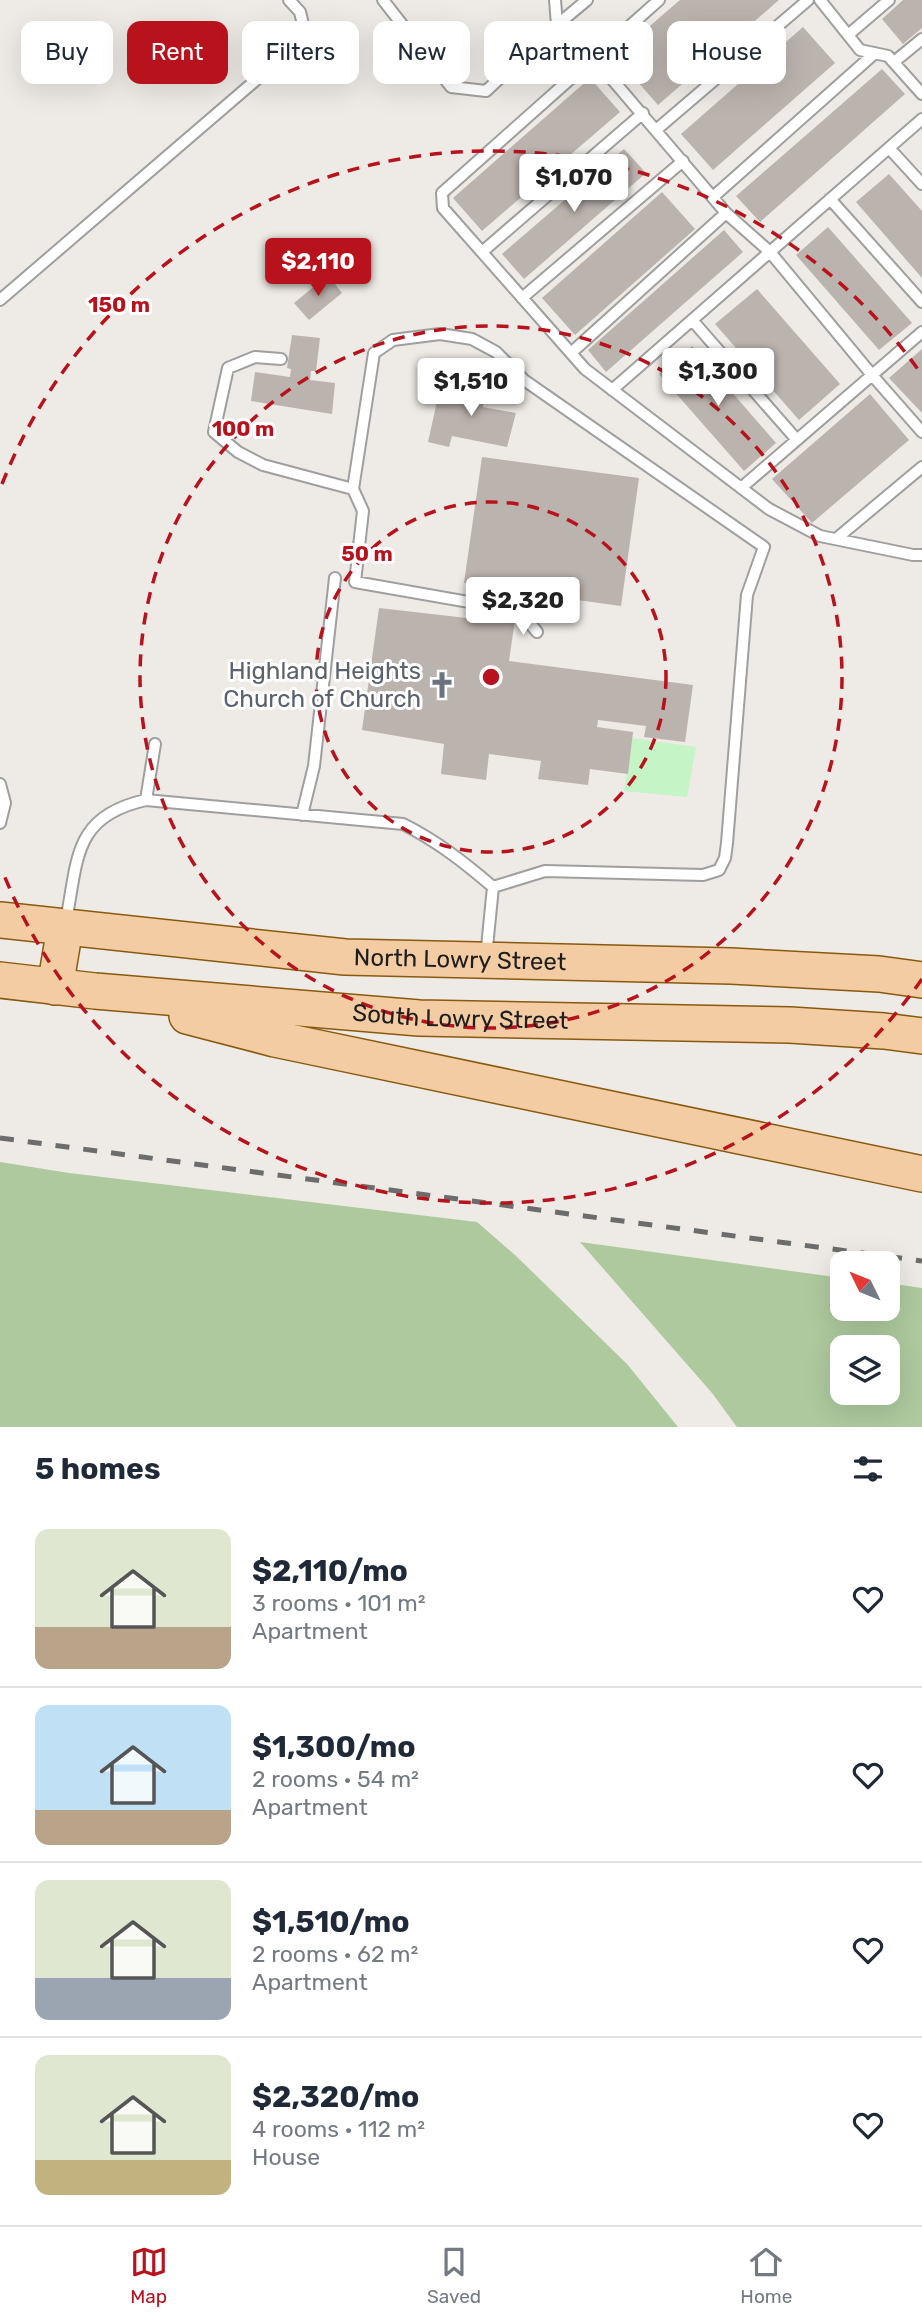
<!DOCTYPE html>
<html lang="en">
<head>
<meta charset="utf-8">
<style>
  :root { --surface:#fff; --page:#f6f6f7; --text:#1f2937; --muted:#747a83; --line:#e0e1e3; --accent:#b8131d }
  body { margin:0; font-family:Rubik,sans-serif; background:var(--page); color:var(--text); height:100vh; display:flex; flex-direction:column; font-size:26px; white-space:nowrap }
  * { box-sizing:border-box; margin:0 }
  p { font-size:23px; color:var(--muted) }
  .icon { flex:none; width:38px; height:38px; fill:none; stroke:currentColor; stroke-width:2; stroke-linecap:round; stroke-linejoin:round }
  .map { position:relative; height:1427px; overflow:hidden }
  .side { display:flex; flex-direction:column; background:var(--surface); flex:1 }
  .side>* { flex:none }
  .guide { position:absolute; left:21px; top:21px; width:880px; height:63px; display:flex; gap:14px }
  .needle { width:46px; rotate:313deg }
  .buttons { position:absolute; left:830px; top:1251px; display:grid; gap:14px }
  .buttons a { display:grid; place-items:center; width:70px; height:70px; border-radius:14px; background:var(--surface); box-shadow:0 7px 28px #0002; font-size:35px }
  .price { position:absolute; translate:-50% -60px; padding:0 16px; border-radius:7px; background:#fff; color:#222; font-size:23px; line-height:46px; filter:drop-shadow(0 2px 4px #0008) }
  .price::after { content:''; position:absolute; left:50%; top:42px; width:21px; height:16px; margin-left:-10px; background:inherit; clip-path:polygon(0 0,100% 0,50% 100%) }
  .price.active { background:var(--accent); color:#fff }
  ul { padding:0; list-style:none }
  li { display:flex; align-items:center; gap:21px; height:175px; padding:0 35px }
  li+li { border-top:2px solid var(--line) }
  li span { display:grid; place-items:center; flex:none; width:196px; height:140px; border-radius:14px; color:#555 }
  li>.icon { margin-inline-start:auto }
  span .icon { width:84px; height:84px; fill:#fffc; stroke-width:1 }
  li b { font-size:30px }
  h2 { display:flex; justify-content:space-between; align-items:center; height:84px; padding:0 35px; font-size:30px }
  .chip { padding:0 24px; border-radius:14px; background:var(--surface); box-shadow:0 7px 28px #0002; font-size:24px; line-height:63px }
  .chip.active { background:var(--accent); color:#fff }
  .dock { display:flex; justify-content:space-around; align-items:center; height:98px; border-top:2px solid var(--line); background:var(--surface); font-size:19px; color:var(--muted) }
  .dock a { display:grid; justify-items:center; gap:4px }
  .dock .active { color:var(--accent) }
  .map>svg:first-child { display:block }
  .forest { fill:#adc99d; fill-rule:evenodd }
  .park { fill:#c5f4c6 }
  .building { fill:#bbb3ae }
  .lines { fill:none; stroke-linecap:round; stroke-linejoin:round }
  .lane-casing { stroke:#9f9f9f; stroke-width:14 }
  .primary-casing { stroke:#89590e; stroke-width:38 }
  .lane { stroke:#fff; stroke-width:10 }
  .primary { stroke:#f3cca4; stroke-width:35 }
  .rail { stroke:#6c6c6c; stroke-width:5; stroke-dasharray:14 14; stroke-linecap:butt }
  .ring { fill:none; stroke:#b8131d; stroke-width:3.5; stroke-dasharray:12 9 }
  .labels { text-anchor:middle; dominant-baseline:central; stroke-width:6; stroke-linejoin:round; paint-order:stroke }
  .worship-label { font-size:24px; fill:#5b616d; stroke:#fff; text-anchor:end }
  .street-label { font-size:24px; fill:#1e1e1e; stroke:#fff }
  .centre { fill:#b8131d; stroke:#fff; stroke-width:3.5 }
  .ring-label { font-size:21px; text-anchor:middle; font-weight:bold; fill:#b8131d; stroke:#fff; stroke-width:6; stroke-linejoin:round; paint-order:stroke }
</style>
</head>
<body>
<div class="map">
<svg width="922" height="1427" viewBox="0 0 922 1427">
  <rect width="100%" height="100%" fill="#eeeae5"/>
  <!-- forest -->
  <path class="forest" d="M0,1162L69,1173L477,1222L515,1255L627,1364L678,1427H0Z
    M580,1242L842,1278V1309H887V1283L922,1288V1427H737L712,1393ZM842,1348H887V1393H842Z"/>
  <!-- park -->
  <path class="park" d="M632,738L696,747L687,797L624,791Z"/>
  <!-- building -->
  <path class="building" d="M680,0H779L658,105L615,56Z
    M903,0H922V28L903,44L882,19Z
    M803,27L835,63L713,170L681,134Z
    M882,69L905,94L760,222L736,196Z
    M590,78L620,112L482,231L453,198Z
    M624,149L646,173L524,279L502,254Z
    M889,174L922,211V278L856,202Z
    M662,192L695,229L575,335L542,298Z
    M828,227L912,323L879,350L796,255Z
    M724,230L743,252L606,372L588,350Z
    M328,275L342,293L309,320L294,303Z
    M757,289L840,384L799,420L715,324Z
    M292,335L320,338L316,371H311L310,380L335,383L332,414L251,401L255,372L290,377L291,369L287,368Z
    M692,346L776,443L744,471L659,374Z
    M922,349V413L889,378Z
    M469,375L488,380L483,407L516,413L507,447L452,436L449,447L428,442L438,397L463,402Z
    M870,394L909,440L812,523L772,479Z
    M482,457L639,478L621,606L519,592L509,661L693,685L685,742L644,737L646,726L598,720L597,727L633,732L628,774L590,769L588,785L538,779L541,761L489,754L486,780L441,774L444,744L362,730L379,608L484,620L489,588L464,583Z"/>
  <g class="lines">
    <defs>
      <path id="lane" d="M383,0L451,87L486,91L557,25L587,0
        M555,0L557,25
        M659,0L442,193L443,208L585,369L769,509L820,536L913,555H922
        M820,0L860,50L888,56L922,94
        M848,35L889,0
        M594,58L726,213L770,252L872,375L922,432
        M894,62L922,39
        M656,130L808,0
        M889,148L922,184
        M713,197L875,53
        M830,199L922,302
        M482,252L643,113
        M522,298L683,161
        M0,300L306,37L300,12L289,0
        M692,320L797,440
        M571,353L726,213
        M281,359L255,357L228,368L214,432L238,452L263,465L353,489
        M612,390L922,119
        M741,488L922,332
        M836,539L922,467
        M0,784L5,803L0,823
        M146,800L155,744
        M302,815L314,766L335,578
        M493,887L545,871L703,875L719,870L725,858L727,843L747,595L764,547L524,380L496,352L472,339L440,334L393,340L374,353L353,489L363,511L355,582L520,611L537,632
        M66,921C78,859 73,816 146,800L403,824C437,841 465,863 493,887
        M486,957L493,887"/>
      <g id="primary">
        <path id="s1" d="M0,920L345,957L731,966L879,974L922,980"/>
        <path id="s2" d="M0,980L95,991L419,1018L790,1025L884,1031L922,1036"/>
        <path d="M55,987L65,928"/>
        <path d="M187,1016L275,1039L922,1174"/>
      </g>
    </defs>
    <!-- lane casing -->
    <use href="#lane" class="lane-casing"/>
    <!-- primary casing -->
    <use href="#primary" class="primary-casing"/>
    <!-- lane -->
    <use href="#lane" class="lane"/>
    <!-- primary -->
    <use href="#primary" class="primary"/>
    <!-- rail -->
    <path class="rail" d="M0,1138L922,1261"/>
  </g>
  <!-- distance rings -->
  <g class="ring">
    <circle cx="491" cy="677" r="175"/>
    <circle cx="491" cy="677" r="351"/>
    <path d="M922 979A526 526 0 0 1 2 870M2 484A526 526 0 0 1 922 375"/>
  </g>
  <!-- icons -->
  <defs>
    <symbol id="church-bare" viewBox="-9 -9 18 18"><path d="M-1.2-6h2.4v3.5h3.3v2.4h-3.3V6h-2.4V-.1h-3.3v-2.4h3.3Z" fill="#6b7280" stroke="#fff" stroke-width="2.5" paint-order="stroke"/></symbol>
  </defs>
  <g fill-rule="evenodd">
    <use href="#church-bare" x="423" y="666" width="38" height="38"/>
  </g>
  <g class="labels">
    <!-- worship labels -->
    <g class="worship-label">
      <text x="421" y="671">Highland Heights<tspan x="421" dy="28">Church of Church</tspan></text>
    </g>
    <!-- street labels -->
    <g class="street-label">
      <text stroke="none"><textPath href="#s1" startOffset="462">North Lowry Street</textPath></text>
      <text stroke="none"><textPath href="#s2" startOffset="462">South Lowry Street</textPath></text>
    </g>
  </g>
  <circle cx="491" cy="677" r="10" class="centre"/>
  <g class="ring-label">
    <text x="119" y="312">150 m</text>
    <text x="243" y="436">100 m</text>
    <text x="367" y="561">50 m</text>
  </g>
</svg>
<div class="buttons">
<a><svg class="needle" viewBox="-14 -14 28 28"><path d="M0-13l5 13h-10z" fill="#e53935"/><path d="M0 13l5-13h-10z" fill="#747a83"/></svg></a>
<a><svg class="icon" aria-label="layers" viewBox="0 0 24 24"><path d="M12 4l9 5-9 5-9-5zM3 14l9 5 9-5"/></svg></a>
</div>
<b class="price" style="left:574px;top:214px">$1,070</b>
<b class="price active" style="left:318px;top:298px">$2,110</b>
<b class="price" style="left:718px;top:408px">$1,300</b>
<b class="price" style="left:471px;top:418px">$1,510</b>
<b class="price" style="left:523px;top:637px">$2,320</b>
<div class="guide">
<a class="chip">Buy</a>
<a class="chip active">Rent</a>
<a class="chip">Filters</a>
<a class="chip">New</a>
<a class="chip">Apartment</a>
<a class="chip">House</a>
</div>
</div>
<section class="side">
<h2>5 homes<svg class="icon" aria-label="filters" viewBox="0 0 24 24"><path d="M4 7h16M4 17h16"/><circle cx="9" cy="7" r="2"/><circle cx="15" cy="17" r="2"/></svg></h2>
<ul>
<li><span style="background:linear-gradient(#dfe7d0 70%,#b9a48a 0)"><svg class="icon" aria-label="home" viewBox="0 0 24 24"><path d="M3 11l9-7 9 7M6 9v11h12V9"/></svg></span><div><b>$2,110/mo</b><p>3 rooms · 101 m²</p><p>Apartment</p></div><svg class="icon" aria-label="heart" viewBox="0 0 24 24"><path d="M12 20l-8-8c-3-5 5-10 8-4 3-6 11-1 8 4z"/></svg></li>
<li><span style="background:linear-gradient(#bfe0f5 75%,#b9a48a 0)"><svg class="icon" aria-label="home" viewBox="0 0 24 24"><path d="M3 11l9-7 9 7M6 9v11h12V9"/></svg></span><div><b>$1,300/mo</b><p>2 rooms · 54 m²</p><p>Apartment</p></div><svg class="icon" aria-label="heart" viewBox="0 0 24 24"><path d="M12 20l-8-8c-3-5 5-10 8-4 3-6 11-1 8 4z"/></svg></li>
<li><span style="background:linear-gradient(#dfe7d0 70%,#9aa5b1 0)"><svg class="icon" aria-label="home" viewBox="0 0 24 24"><path d="M3 11l9-7 9 7M6 9v11h12V9"/></svg></span><div><b>$1,510/mo</b><p>2 rooms · 62 m²</p><p>Apartment</p></div><svg class="icon" aria-label="heart" viewBox="0 0 24 24"><path d="M12 20l-8-8c-3-5 5-10 8-4 3-6 11-1 8 4z"/></svg></li>
<li><span style="background:linear-gradient(#dfe7d0 75%,#c2b280 0)"><svg class="icon" aria-label="home" viewBox="0 0 24 24"><path d="M3 11l9-7 9 7M6 9v11h12V9"/></svg></span><div><b>$2,320/mo</b><p>4 rooms · 112 m²</p><p>House</p></div><svg class="icon" aria-label="heart" viewBox="0 0 24 24"><path d="M12 20l-8-8c-3-5 5-10 8-4 3-6 11-1 8 4z"/></svg></li>
</ul>
</section>
<nav class="dock">
<a class="active"><svg class="icon" aria-label="map" viewBox="0 0 24 24"><path d="M3 6l6-2 6 2 6-2v14l-6 2-6-2-6 2zM9 4v14M15 6v14"/></svg>Map</a>
<a><svg class="icon" aria-label="saved" viewBox="0 0 24 24"><path d="M7 4h10v16l-5-4-5 4z"/></svg>Saved</a>
<a><svg class="icon" aria-label="home" viewBox="0 0 24 24"><path d="M3 11l9-7 9 7M6 9v11h12V9"/></svg>Home</a>
</nav>
</body>
</html>
